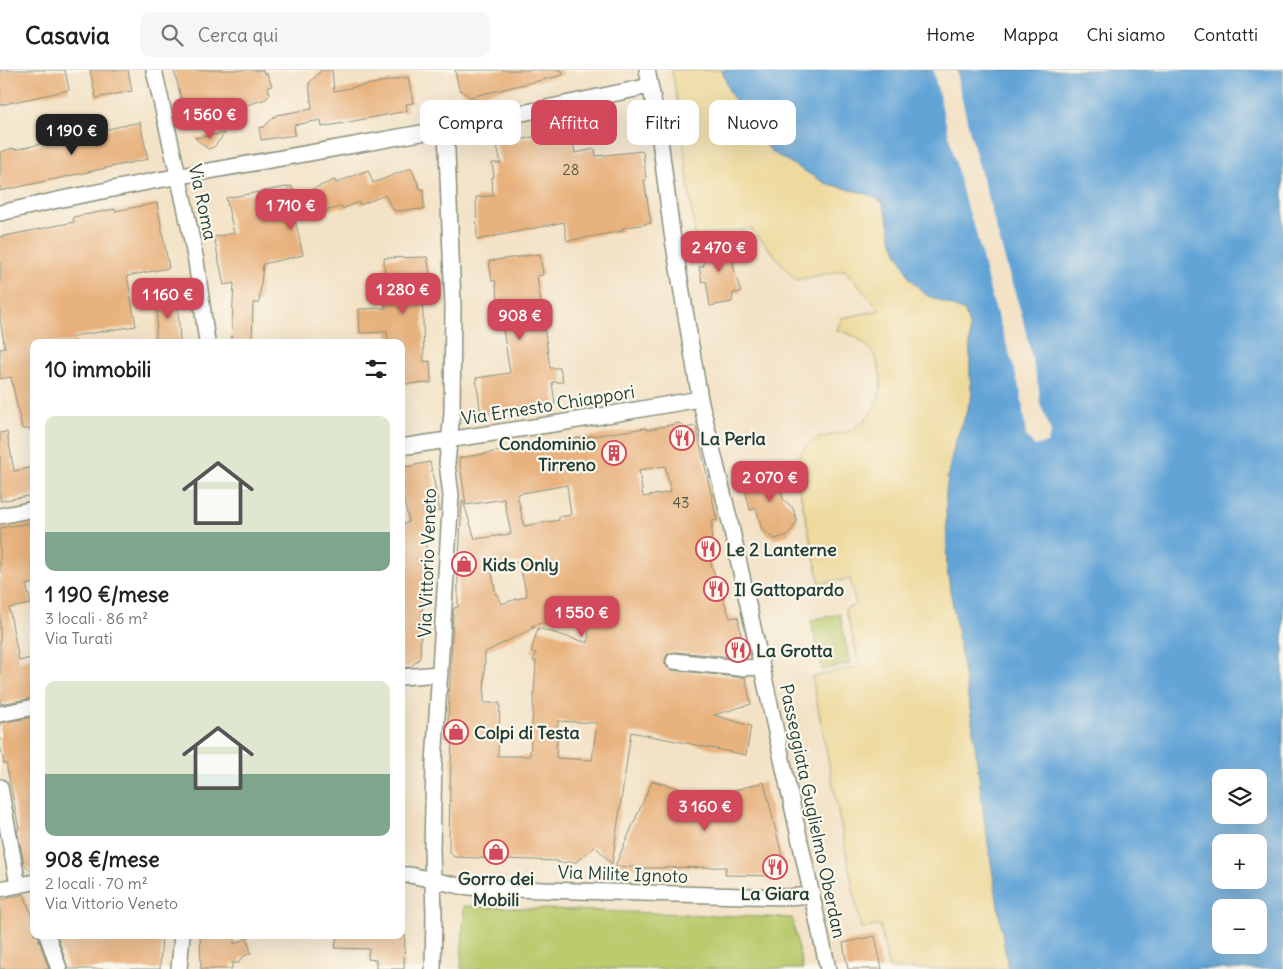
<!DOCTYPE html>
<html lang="it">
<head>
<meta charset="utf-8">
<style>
  :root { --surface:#fff; --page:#f6f6f6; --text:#202124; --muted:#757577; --line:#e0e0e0; --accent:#d1495b }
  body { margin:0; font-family:Delius,sans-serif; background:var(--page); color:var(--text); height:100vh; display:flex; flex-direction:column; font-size:19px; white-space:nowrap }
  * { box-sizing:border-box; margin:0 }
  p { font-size:16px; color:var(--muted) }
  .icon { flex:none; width:28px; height:28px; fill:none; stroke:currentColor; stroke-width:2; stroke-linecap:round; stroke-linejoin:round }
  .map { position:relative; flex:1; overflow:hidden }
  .sheet { position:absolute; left:30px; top:269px; width:375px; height:600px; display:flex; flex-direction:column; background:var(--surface); border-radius:10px; box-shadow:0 5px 20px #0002 }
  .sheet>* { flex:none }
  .hud { position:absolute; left:420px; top:30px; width:475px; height:45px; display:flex; gap:10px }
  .tools { position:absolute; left:1212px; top:699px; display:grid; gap:10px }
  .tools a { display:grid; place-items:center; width:55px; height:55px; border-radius:10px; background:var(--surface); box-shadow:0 5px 20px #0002; font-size:25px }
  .price { position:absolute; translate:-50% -42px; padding:0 11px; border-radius:10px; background:var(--accent); color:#fff; font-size:16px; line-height:32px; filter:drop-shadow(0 1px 2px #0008) }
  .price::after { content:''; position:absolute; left:50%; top:30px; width:15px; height:11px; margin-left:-8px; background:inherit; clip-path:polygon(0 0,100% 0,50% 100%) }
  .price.active { background:#222; color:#fff }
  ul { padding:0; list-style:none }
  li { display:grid; align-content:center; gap:10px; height:265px; padding:0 15px }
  li span { display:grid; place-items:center; height:155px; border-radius:10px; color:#555 }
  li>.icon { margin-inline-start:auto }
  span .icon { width:90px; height:90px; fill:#fffc; stroke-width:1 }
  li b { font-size:21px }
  h2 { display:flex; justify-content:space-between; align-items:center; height:60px; padding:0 15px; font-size:21px }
  .chip { padding:0 18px; border-radius:10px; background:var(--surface); box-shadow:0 5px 20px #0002; font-size:18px; line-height:45px }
  .chip.active { background:var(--accent); color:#fff }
  header { display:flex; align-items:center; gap:30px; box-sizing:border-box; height:70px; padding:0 25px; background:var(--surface); border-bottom:1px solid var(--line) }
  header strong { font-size:24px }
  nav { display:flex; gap:28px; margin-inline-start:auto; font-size:18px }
  .search { width:350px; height:45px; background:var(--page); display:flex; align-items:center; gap:12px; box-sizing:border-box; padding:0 18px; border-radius:10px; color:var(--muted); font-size:19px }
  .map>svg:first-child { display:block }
  .green { fill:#bbcb6e; stroke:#6d8451 }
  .sand { fill:#eeda9e; stroke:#868c69 }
  .water { fill:#64a4d7; stroke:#427086; fill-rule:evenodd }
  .pier { fill:#f3e2c6 }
  .building { fill:#e8b27e; fill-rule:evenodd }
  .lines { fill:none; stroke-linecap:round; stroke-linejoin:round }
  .street-casing { stroke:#89907d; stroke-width:18 }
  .street { stroke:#fff; stroke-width:15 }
  .labels { text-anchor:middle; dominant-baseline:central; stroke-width:4.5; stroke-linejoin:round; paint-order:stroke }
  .number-label { font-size:15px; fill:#515a46 }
  .street-label { font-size:18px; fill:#1f3d34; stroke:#fbf7ec }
  .poi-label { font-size:18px; font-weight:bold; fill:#1f3d34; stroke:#fbf7ec; text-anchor:start }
</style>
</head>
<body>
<header>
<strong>Casavia</strong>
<div class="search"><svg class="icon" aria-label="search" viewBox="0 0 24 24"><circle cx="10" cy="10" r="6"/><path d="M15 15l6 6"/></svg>Cerca qui</div>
<nav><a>Home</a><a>Mappa</a><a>Chi siamo</a><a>Contatti</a></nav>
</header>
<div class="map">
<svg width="1283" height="899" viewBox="0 0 1283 899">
  <rect width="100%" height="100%" fill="#fbf7ec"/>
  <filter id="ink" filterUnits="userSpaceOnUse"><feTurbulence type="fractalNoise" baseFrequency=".02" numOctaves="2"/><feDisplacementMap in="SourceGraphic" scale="10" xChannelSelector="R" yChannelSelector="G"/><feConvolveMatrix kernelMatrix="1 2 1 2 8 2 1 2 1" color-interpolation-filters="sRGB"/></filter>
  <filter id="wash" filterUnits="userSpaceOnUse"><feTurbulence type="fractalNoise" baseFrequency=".0096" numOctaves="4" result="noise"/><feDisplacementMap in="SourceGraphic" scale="20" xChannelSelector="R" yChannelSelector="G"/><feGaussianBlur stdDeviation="1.12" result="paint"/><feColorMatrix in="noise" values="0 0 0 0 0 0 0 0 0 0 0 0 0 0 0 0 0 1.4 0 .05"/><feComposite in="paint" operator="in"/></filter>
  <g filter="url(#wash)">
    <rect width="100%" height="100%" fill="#f3e2c6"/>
    <!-- green -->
    <path class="green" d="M840,544L850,594L822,600L811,550Z
      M464,836L792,848L803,899H461Z"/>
    <!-- sand -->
    <path class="sand" d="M672,0H722L729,21L847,119L867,124L883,132L889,152L891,167L899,187L943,232L965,241L970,259V307L972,325L965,347L955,373L949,399L946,423L947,499L972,651L985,754L1008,899H889L880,855L861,859L812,607L860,596L845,538L856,535L850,509L820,513L794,395C798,389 806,373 812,371C822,366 835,365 846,362C866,355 882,333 881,311C881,305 879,298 877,292C871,274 854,264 837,260L842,248L880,240L845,200L796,210L751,158L695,167L682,61Z"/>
    <!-- water -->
    <path class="water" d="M722,0H1283V899H1008L985,754L972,651L947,499L946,423L949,399L955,373L965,347L972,325L970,307V260L965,241L926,225L910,209L891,167L889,152L882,132L867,124L825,113L772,82L749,55L729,21ZM1221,708H1259V745H1221ZM1221,772H1259V810H1221ZM1221,838H1259V875H1221Z"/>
    <!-- pier -->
    <path class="pier" d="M933,0H957L960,21L969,59L1008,201L1021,242L1039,319L1040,335L1045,345L1051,363L1047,373L1034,376L1026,366L1021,324L1013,295L991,225L976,162L964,127Z"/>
    <g id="blocks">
      <!-- building -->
      <path class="building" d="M0,0H65L69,20L0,35Z
        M90,0H128L132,21L96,28Z
        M174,0H263L264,4L267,3L272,16L268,17L270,24L266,29L219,44L218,42V44L199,51L200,43L186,47Z
        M322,0H332L334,21L408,7L413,33L406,34L407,41L322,57L321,50L294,55L295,65L261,70L259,58L264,57L276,45L312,39L309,13Z
        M455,0H562L563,5L470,27L459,19Z
        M569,50L575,83L595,79L596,86L643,81L646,110H644L651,153L622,158L623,161L567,171L564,152L477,170L476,127L493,126L492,107H494L492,93H501L495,66L509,65L510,72L552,63L550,53Z
        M140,52L148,89L0,121V82L14,78V80Z
        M225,63L214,77L208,79L195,68Z
        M411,98L420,119H423L424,139L394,141L385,125L360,135L359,132L342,139L341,136L334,139L294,145L303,185L263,194L259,233H253L252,272H231L234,213L224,215L214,167L234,163L226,128L292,116L295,126L335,110L336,113L368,100L373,113Z
        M157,133L169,198L127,206L136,256L74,266L75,272H34V359H22L11,307L0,309V279L5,278L0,250V167L74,152L73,147L115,139V141Z
        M729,170L735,204L741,222L733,223L732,232L710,236L706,211L702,212L699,197L704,196L700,175Z
        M540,184L543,205L537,206L550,298H560L563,312H552L555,334L481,344L476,308L510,303L495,210L492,211L489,191Z
        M427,187L431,208H422L424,292L430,291L431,313L401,314V272H388L387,262L360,263L359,239L386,238L384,188Z
        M177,225L180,272H155L159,228Z
        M679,353L686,358L696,356L717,450L712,451L711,494L730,548L738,547L745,588L675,582L670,583L667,585L665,590V594L668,598L673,600L737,607H745L751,634L714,645L751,656L746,685L631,662L612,794L595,776L576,792L558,793V791L454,787L449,780L450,717L452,670H447L453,548L454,538L458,537V506L462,431H463L475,469L511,464L504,429L466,435L459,388L518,378L517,377L646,358L647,360ZM665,396L671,422L643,427L639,400ZM567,415L571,445L559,447V450L524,456L517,424ZM519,492L527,526L501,534L498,525H496L491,498ZM590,538L588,573L538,558L531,582L536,583L533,591H536L530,686H498L500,633H484L485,582L535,557L531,556ZM558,651L597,653L592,690L556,688Z
        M7,362L14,401L34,397V425L0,431V363Z
        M430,392L440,441L427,443L425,511H423L420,588L411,597L401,598V455L409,452L401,417V398Z
        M777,398L783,429L793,438L797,452L788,465L775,469L762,460L756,438L750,440L742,408Z
        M34,452V513L26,515L31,534L9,538L19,591L34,587V628L0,634V458Z
        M34,647V803L24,794L17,760L19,759L6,693L4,694L0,675V653Z
        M652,711L710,727L764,712L785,798L778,806L725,805L726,797L646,798L615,796Z
        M24,824L34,852V865H39V870L49,899H0V830Z
        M57,865H162L160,899H68Z
        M200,865H234V874L247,868L251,883L241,888L239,893H232V899H201Z
        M337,865H405L404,899H376V890L368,889L369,879L335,878Z
        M875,866L882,899H848L843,873Z"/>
    </g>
  </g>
  <g filter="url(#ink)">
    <use href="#blocks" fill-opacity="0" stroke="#89907d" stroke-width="1"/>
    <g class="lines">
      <defs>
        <path id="street" d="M154,0L185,136L196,191L207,272
          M647,0L658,54L672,163L700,329L730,452L828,899
          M0,143L62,129L153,111L466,55L650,16
          M401,377L560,353L700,329
          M0,446L34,439
          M674,591L738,598L762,597
          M401,607L440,604
          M0,644L34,637
          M0,717L18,815
          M401,805H410L460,816L481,818L744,826L787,827L812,825
          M0,819L34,812
          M48,867L59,899
          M179,899L182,865
          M433,899L434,845L432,779L434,693L451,426L447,393L452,343L453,235L447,81L445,59"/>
      </defs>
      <!-- street casing -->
      <use href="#street" class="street-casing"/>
      <!-- street -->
      <use href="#street" class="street"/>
    </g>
  </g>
  <!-- icons -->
  <defs>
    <symbol id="restaurant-ring" viewBox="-11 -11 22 22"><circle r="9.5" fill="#fbf7ec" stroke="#d1495b" stroke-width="1.5"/><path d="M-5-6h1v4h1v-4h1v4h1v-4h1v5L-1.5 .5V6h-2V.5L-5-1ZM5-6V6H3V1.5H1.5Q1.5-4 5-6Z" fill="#d1495b"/></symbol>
    <symbol id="building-ring" viewBox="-11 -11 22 22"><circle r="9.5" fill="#fbf7ec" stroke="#d1495b" stroke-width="1.5"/><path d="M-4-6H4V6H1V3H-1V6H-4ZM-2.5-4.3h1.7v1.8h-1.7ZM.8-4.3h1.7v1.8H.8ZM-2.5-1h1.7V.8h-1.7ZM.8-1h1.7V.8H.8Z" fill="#d1495b"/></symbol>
    <symbol id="shop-ring" viewBox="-11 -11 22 22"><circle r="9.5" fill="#fbf7ec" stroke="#d1495b" stroke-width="1.5"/><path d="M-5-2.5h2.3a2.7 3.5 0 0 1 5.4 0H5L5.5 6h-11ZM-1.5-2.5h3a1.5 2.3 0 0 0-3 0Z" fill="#d1495b"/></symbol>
  </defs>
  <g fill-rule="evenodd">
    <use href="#restaurant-ring" x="668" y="354" width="28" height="28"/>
    <use href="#building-ring" x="600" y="369" width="28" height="28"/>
    <use href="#restaurant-ring" x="694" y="465" width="28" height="28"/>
    <use href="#shop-ring" x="450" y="480" width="28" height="28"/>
    <use href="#restaurant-ring" x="702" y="505" width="28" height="28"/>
    <use href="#restaurant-ring" x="724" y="566" width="28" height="28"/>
    <use href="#shop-ring" x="442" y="648" width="28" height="28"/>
    <use href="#shop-ring" x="482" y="768" width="28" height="28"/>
    <use href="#restaurant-ring" x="761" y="783" width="28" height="28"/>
  </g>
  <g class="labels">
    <!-- number labels -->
    <g class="number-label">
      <text x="571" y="99">28</text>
      <text x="681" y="432">43</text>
    </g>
    <!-- street labels -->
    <g class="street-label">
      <text transform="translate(203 132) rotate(78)">Via Roma</text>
      <text transform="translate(548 335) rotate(-9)">Via Ernesto Chiappori</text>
      <text transform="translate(427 493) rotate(-88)">Via Vittorio Veneto</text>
      <text transform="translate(813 741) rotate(78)">Passeggiata Guglielmo Oberdan</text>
      <text transform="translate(623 804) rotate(2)">Via Milite Ignoto</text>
    </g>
    <!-- poi labels -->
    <g class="poi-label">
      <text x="700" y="368">La Perla</text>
      <text x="596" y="373" text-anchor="end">Condominio<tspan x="596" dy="21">Tirreno</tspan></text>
      <text x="726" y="479">Le 2 Lanterne</text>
      <text x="482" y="494">Kids Only</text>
      <text x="734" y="519">Il Gattopardo</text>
      <text x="756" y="580">La Grotta</text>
      <text x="474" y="662">Colpi di Testa</text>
      <text x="496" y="808" text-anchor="middle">Gorro dei<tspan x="496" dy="21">Mobili</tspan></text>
      <text x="775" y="823" text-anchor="middle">La Giara</text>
    </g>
  </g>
</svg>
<div class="tools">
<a><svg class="icon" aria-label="layers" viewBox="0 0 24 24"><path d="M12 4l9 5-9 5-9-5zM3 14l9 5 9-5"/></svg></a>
<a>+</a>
<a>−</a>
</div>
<b class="price" style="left:210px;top:70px">1 560 €</b>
<b class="price active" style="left:72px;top:86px">1 190 €</b>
<b class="price" style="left:291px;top:161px">1 710 €</b>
<b class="price" style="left:719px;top:203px">2 470 €</b>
<b class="price" style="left:403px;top:245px">1 280 €</b>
<b class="price" style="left:168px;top:250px">1 160 €</b>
<b class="price" style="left:520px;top:271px">908 €</b>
<b class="price" style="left:770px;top:433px">2 070 €</b>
<b class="price" style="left:582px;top:568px">1 550 €</b>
<b class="price" style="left:705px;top:762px">3 160 €</b>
<div class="hud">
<a class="chip">Compra</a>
<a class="chip active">Affitta</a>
<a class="chip">Filtri</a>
<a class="chip">Nuovo</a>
</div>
<section class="sheet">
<h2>10 immobili<svg class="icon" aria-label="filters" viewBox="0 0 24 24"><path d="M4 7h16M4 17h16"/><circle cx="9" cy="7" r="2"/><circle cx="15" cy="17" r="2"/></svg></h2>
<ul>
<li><span style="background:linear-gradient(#dfe7d0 75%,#7fa58c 0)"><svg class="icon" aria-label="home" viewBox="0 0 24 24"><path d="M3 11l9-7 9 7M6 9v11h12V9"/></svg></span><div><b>1 190 €/mese</b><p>3 locali · 86 m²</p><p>Via Turati</p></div></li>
<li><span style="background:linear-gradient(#dfe7d0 60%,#7fa58c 0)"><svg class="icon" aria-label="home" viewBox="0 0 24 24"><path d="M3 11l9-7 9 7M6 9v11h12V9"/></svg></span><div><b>908 €/mese</b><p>2 locali · 70 m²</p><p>Via Vittorio Veneto</p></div></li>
</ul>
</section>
</div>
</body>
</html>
